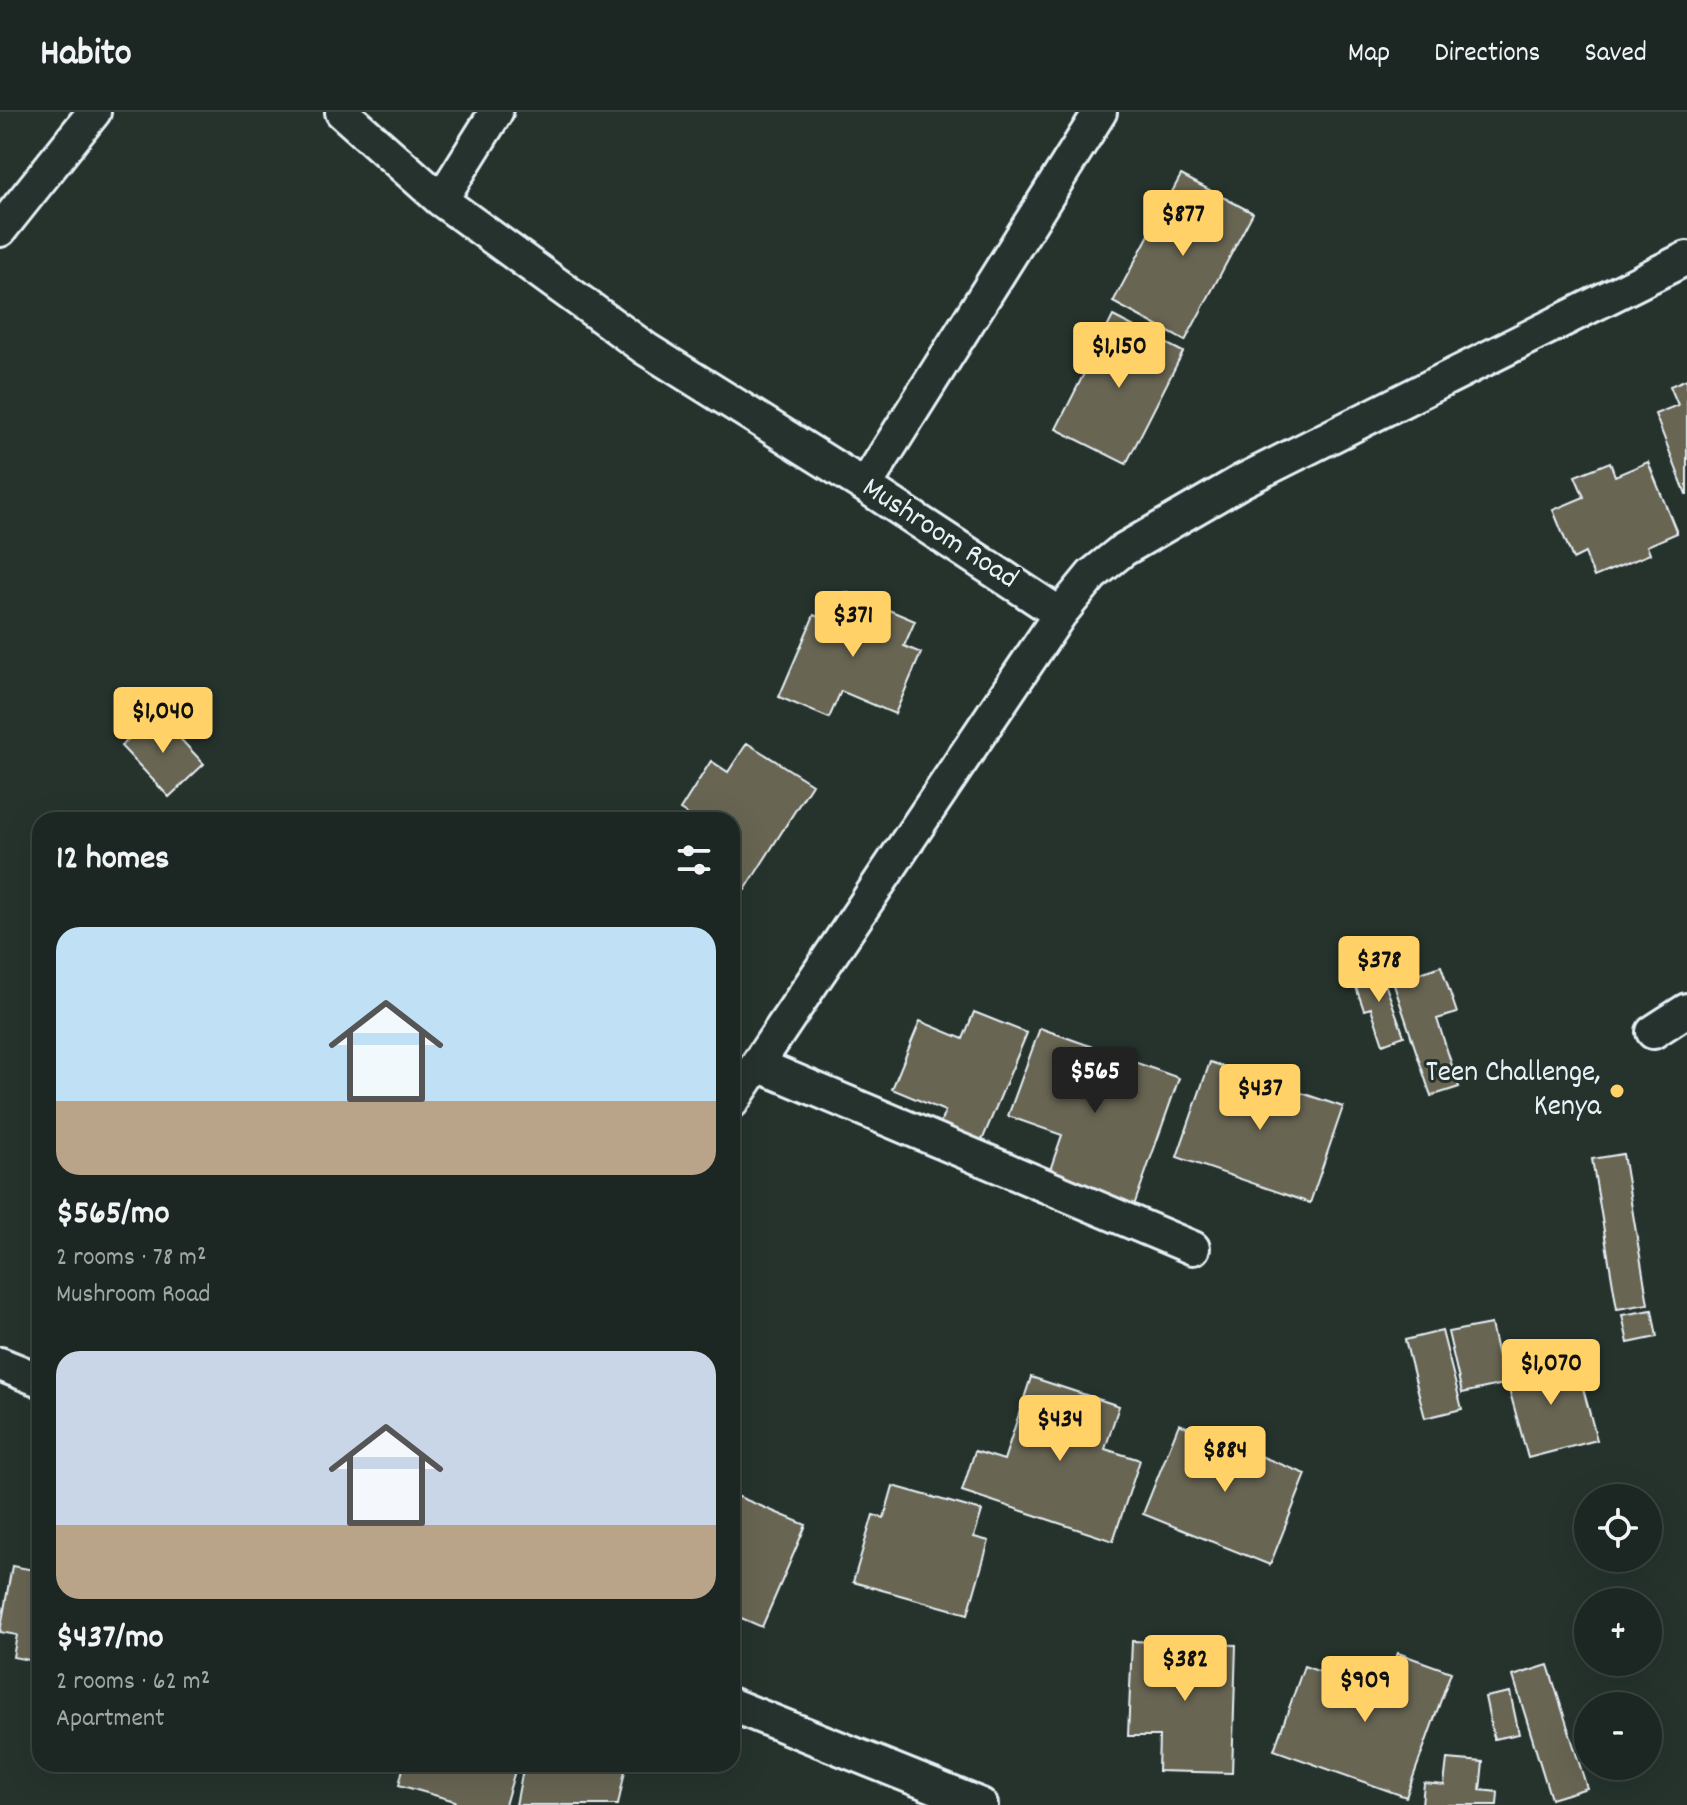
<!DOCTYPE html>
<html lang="en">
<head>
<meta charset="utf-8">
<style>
  :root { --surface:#1c2622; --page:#252e2a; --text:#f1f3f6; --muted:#a0a5a5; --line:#3a4340; --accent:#ffd166 }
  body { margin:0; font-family:Dekko,sans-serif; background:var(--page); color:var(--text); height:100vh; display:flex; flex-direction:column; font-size:30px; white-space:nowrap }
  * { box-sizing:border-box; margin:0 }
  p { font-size:26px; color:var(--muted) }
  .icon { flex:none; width:44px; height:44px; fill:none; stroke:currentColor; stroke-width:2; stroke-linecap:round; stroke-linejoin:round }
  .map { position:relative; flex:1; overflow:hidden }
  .drawer { position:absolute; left:32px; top:700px; width:708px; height:960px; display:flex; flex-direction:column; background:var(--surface); border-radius:24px; box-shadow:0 8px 32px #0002,0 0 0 2px var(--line) }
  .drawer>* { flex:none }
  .controls { position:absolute; left:1574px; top:1372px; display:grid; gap:16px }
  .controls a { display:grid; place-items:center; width:88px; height:88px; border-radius:50%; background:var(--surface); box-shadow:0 8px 32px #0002,0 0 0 2px var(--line); font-size:40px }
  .price { position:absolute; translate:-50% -68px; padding:0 18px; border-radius:8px; background:var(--accent); color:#111; font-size:26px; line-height:52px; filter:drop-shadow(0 2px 4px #0008) }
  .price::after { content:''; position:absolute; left:50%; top:48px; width:24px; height:18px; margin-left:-12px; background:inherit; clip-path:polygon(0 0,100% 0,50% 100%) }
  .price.active { background:#222; color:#fff }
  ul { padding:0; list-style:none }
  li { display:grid; align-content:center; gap:16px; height:424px; padding:0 24px }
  li span { display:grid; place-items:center; height:248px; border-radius:24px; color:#555 }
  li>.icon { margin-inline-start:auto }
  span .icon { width:144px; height:144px; fill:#fffc; stroke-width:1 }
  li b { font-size:34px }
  h2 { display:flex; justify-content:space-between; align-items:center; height:96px; padding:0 24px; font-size:34px }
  header { display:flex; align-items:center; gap:48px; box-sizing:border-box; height:112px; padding:0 40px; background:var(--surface); border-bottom:2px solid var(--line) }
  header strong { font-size:38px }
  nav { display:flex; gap:44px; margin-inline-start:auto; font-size:28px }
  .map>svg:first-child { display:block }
  .building { fill:#686552; stroke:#e8f1f8; stroke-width:2 }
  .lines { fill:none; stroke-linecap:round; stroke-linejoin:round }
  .street-casing { stroke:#e8f1f8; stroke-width:38 }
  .street { stroke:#26332d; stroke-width:32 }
  .poi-dot { fill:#ffd166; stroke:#26332d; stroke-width:3 }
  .labels { text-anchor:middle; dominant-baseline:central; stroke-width:6; stroke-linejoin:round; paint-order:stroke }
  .street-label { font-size:30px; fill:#e8f1f8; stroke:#26332d }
  .poi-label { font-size:30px; fill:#e8f1f8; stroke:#26332d; text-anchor:end }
</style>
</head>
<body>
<header>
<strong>Habito</strong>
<nav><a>Map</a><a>Directions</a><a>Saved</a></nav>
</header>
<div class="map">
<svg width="1687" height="1693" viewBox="0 0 1687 1693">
  <rect width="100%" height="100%" fill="#26332d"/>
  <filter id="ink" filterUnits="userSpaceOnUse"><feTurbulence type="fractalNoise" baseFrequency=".0125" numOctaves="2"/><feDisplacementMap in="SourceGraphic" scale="16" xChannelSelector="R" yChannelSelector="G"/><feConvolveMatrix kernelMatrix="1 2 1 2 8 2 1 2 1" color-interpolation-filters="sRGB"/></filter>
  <g filter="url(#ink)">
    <!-- building -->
    <path class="building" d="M1181,63L1253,101L1185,229L1113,190Z
      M1113,204L1183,240L1126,352L1056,317Z
      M1687,267V382H1686L1655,302L1678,293L1670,274Z
      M1610,350L1615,364L1648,350L1677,421L1647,434L1650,442L1594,465L1585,441L1573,447L1553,398L1584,385L1575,364Z
      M846,480L915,509L904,534L921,541L895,602L841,579L829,606L779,585L814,503L833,511Z
      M157,602L204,652L169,685L121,634Z
      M747,631L812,672L745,778L732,770V708H696L680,698L711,649L728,660Z
      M1441,854L1457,901L1437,907L1459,975L1431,984L1393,870Z
      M1379,855L1404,924L1383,932L1371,896L1364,898L1352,864Z
      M974,900L1027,921L979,1036L937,1019L945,999L892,977L920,909L963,927Z
      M1040,916L1179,966L1131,1102L1048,1064L1062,1023L1008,1004Z
      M1210,950L1343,995L1310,1091L1177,1045Z
      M1623,1042L1648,1192L1617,1197L1592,1047Z
      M1652,1198L1657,1225L1628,1231L1622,1203Z
      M1491,1212L1504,1272L1462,1281L1448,1220Z
      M1442,1219L1462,1297L1425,1306L1405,1228Z
      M1574,1243L1597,1328L1528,1346L1505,1262Z
      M1031,1265L1119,1294L1105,1337L1140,1348L1113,1429L962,1379L975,1339L1004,1348Z
      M1179,1312L1306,1362L1270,1453L1143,1402Z
      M893,1374L982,1399L974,1425L989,1429L968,1502L853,1470L873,1403L884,1406Z
      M732,1382L806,1413L762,1515L732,1502Z
      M12,1454L40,1459V1550L13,1545L17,1523L0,1520Z
      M1132,1529L1236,1533L1232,1661L1158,1659L1159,1624H1128Z
      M1398,1541L1451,1560L1406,1685L1274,1638L1304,1554L1383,1582Z
      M1548,1553L1587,1676L1551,1687L1513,1564Z
      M1510,1580L1519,1622L1494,1627L1485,1585Z
      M1447,1647L1483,1650L1480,1678L1498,1680L1497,1693H1422L1424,1671L1444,1673Z
      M404,1652H517L505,1693H454L455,1689L399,1673Z
      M524,1652L626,1654L618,1693H516Z"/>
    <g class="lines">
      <defs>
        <path id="street" d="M342,0L441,88L646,237L865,374L1060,502L732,990
          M441,88L496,0
          M0,118L94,0
          M865,374L1100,0
          M1060,502L1092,463L1123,438L1242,369L1687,146
          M1653,920L1687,898
          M758,953L1193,1136
          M0,1252L40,1268
          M732,1593L981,1693"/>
      </defs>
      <!-- street casing -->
      <use href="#street" class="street-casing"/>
      <!-- street -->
      <use href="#street" class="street"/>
    </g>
  </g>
  <!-- markers -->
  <circle class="poi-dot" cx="1617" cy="979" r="8"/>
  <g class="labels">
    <!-- street labels -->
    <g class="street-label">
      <text transform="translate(939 423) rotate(33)">Mushroom Road</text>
    </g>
    <!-- poi labels -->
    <g class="poi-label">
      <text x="1601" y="962">Teen Challenge,<tspan x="1601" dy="34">Kenya</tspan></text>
    </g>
  </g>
</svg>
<div class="controls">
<a><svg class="icon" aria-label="locate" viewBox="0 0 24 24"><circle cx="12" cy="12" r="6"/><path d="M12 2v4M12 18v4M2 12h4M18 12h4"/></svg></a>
<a>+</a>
<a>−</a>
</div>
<b class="price" style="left:1183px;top:146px">$877</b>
<b class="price" style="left:1119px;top:278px">$1,150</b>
<b class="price" style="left:853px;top:547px">$371</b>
<b class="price" style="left:163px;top:643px">$1,040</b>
<b class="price" style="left:1379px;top:892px">$378</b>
<b class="price active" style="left:1095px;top:1003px">$565</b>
<b class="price" style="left:1260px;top:1020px">$437</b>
<b class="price" style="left:1551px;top:1295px">$1,070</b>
<b class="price" style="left:1060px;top:1351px">$434</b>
<b class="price" style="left:1225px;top:1382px">$884</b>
<b class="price" style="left:1185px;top:1591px">$382</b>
<b class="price" style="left:1365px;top:1612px">$909</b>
<section class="drawer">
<h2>12 homes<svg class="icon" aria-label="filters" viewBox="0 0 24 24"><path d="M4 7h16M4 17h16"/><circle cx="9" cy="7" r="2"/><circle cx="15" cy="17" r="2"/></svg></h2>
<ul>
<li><span style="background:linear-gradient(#bfe0f5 70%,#b9a48a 0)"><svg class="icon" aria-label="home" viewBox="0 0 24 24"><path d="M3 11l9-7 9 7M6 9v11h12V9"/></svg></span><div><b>$565/mo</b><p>2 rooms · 78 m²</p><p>Mushroom Road</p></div></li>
<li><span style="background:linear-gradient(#c9d6e8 70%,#b9a48a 0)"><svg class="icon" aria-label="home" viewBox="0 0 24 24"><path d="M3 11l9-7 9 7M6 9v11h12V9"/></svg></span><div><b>$437/mo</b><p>2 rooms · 62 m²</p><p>Apartment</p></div></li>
</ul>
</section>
</div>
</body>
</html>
